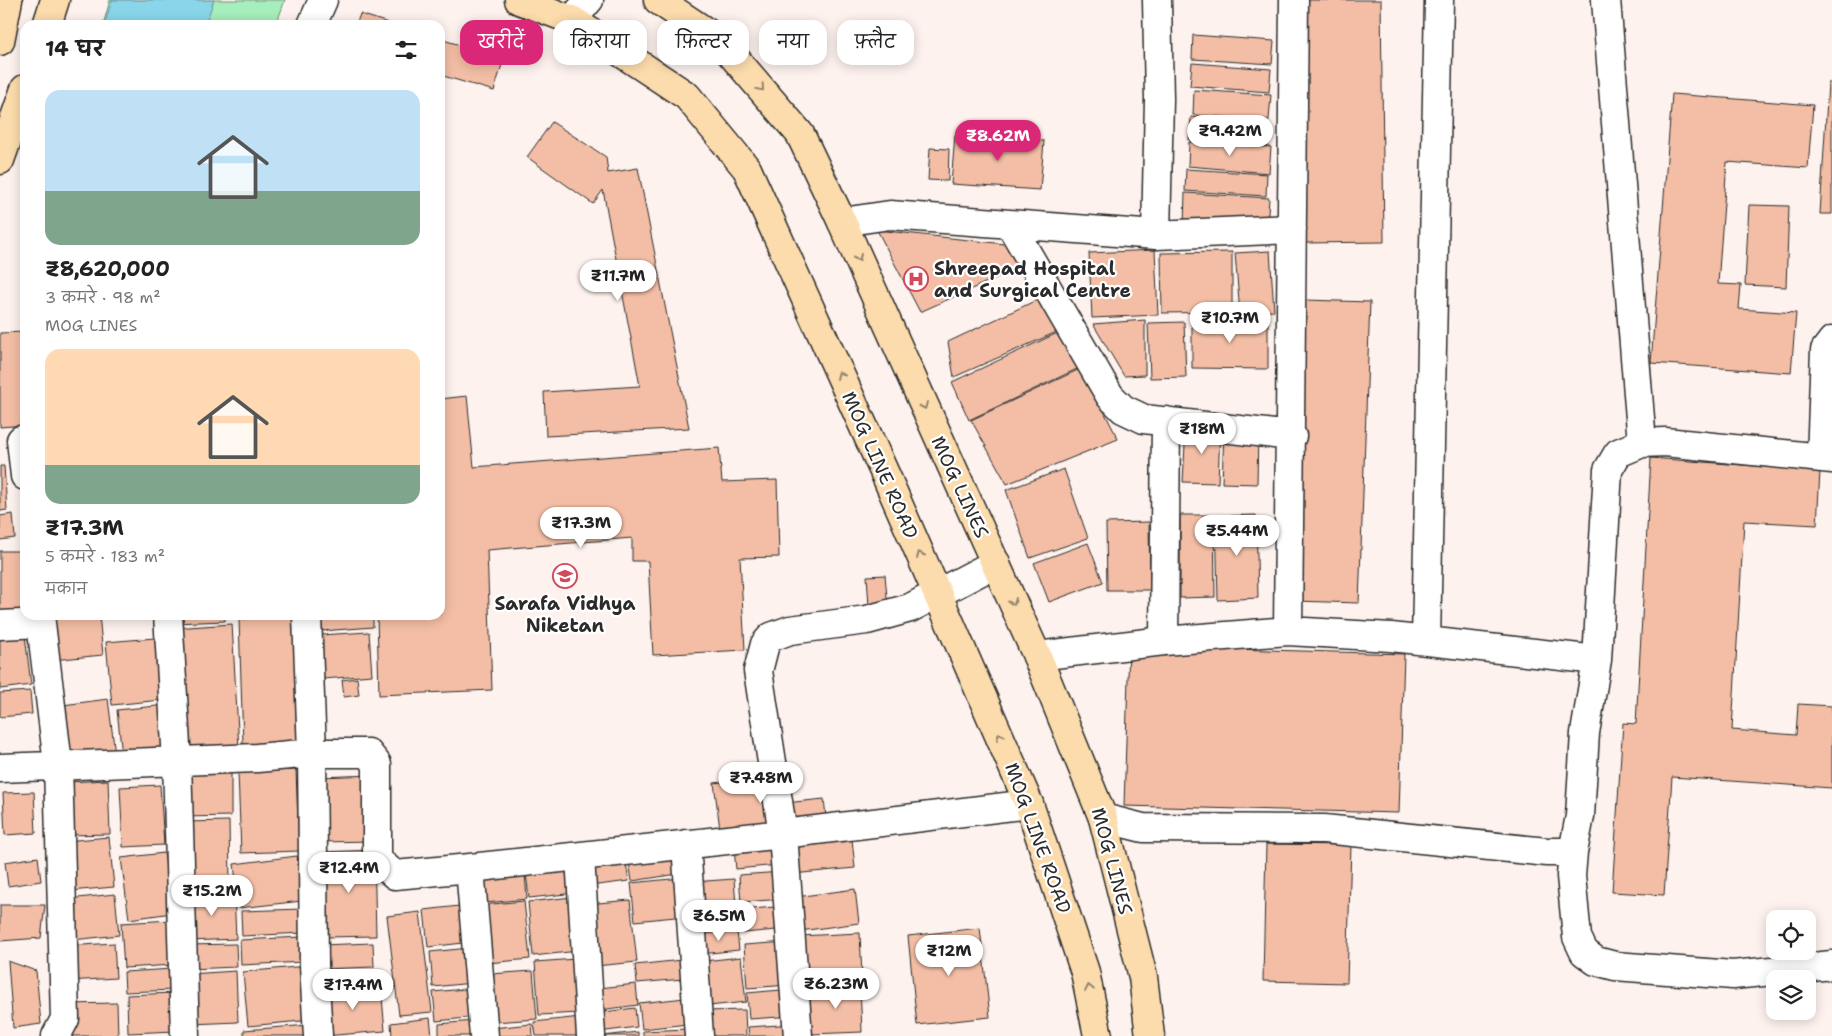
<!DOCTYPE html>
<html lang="hi">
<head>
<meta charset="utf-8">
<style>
  :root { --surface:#fff; --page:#f2f2f2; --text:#222; --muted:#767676; --accent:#db2777 }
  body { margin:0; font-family:"Shantell Sans","Playpen Sans Deva",sans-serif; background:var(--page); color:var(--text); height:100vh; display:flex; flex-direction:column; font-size:19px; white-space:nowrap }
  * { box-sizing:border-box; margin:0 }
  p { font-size:16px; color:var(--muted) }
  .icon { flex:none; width:28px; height:28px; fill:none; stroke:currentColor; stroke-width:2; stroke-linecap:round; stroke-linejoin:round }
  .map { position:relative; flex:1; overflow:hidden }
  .panel { position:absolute; left:20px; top:20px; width:425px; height:600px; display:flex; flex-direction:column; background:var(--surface); border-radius:15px; box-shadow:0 2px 12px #0003 }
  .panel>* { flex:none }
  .top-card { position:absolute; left:460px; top:20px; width:475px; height:45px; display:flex; gap:10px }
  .tools { position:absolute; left:1766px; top:910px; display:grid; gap:10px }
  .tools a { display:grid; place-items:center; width:50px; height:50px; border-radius:10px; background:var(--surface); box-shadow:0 2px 12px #0003; font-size:25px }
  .price { position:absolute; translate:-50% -42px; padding:0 11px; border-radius:18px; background:#fff; color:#222; font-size:16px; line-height:32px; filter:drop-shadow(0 1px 2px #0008) }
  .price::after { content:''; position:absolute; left:50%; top:30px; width:15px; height:11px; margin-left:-8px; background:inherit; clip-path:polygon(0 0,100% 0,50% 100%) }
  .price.active { background:var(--accent); color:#fff }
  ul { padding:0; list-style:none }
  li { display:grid; align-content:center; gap:10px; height:265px; padding:0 25px }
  li span { display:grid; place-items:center; height:155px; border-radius:15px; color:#555 }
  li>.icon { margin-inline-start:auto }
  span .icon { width:90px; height:90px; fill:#fffc; stroke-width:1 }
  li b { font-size:21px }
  h2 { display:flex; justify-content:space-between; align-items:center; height:60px; padding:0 25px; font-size:21px }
  .chip { padding:0 18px; border-radius:15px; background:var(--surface); box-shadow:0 2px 12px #0003; font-size:18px; line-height:45px }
  .chip.active { background:var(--accent); color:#fff }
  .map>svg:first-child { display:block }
  .green { fill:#a6eebb; stroke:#688c73 }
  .water { fill:#89d5e9; stroke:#63919d }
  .building { fill:#f3bea5; stroke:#2b2b2b }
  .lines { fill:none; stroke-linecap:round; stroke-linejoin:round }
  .minor-casing { stroke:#2b2b2b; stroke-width:31 }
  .major-casing { stroke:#2b2b2b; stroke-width:31 }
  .minor { stroke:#fff; stroke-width:28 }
  .major { stroke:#fcdcac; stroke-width:28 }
  .oneway { stroke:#94846c }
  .labels { text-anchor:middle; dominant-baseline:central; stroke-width:4.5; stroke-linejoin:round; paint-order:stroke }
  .poi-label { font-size:19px; font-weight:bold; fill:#2b2b2b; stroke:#fff; text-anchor:start }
  .street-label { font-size:19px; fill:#2b2b2b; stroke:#fff }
</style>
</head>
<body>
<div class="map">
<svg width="1832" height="1036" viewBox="0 0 1832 1036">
  <rect width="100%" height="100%" fill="#fdf2ed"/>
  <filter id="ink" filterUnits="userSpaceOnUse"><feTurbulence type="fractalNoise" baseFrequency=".02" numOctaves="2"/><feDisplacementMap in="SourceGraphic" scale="10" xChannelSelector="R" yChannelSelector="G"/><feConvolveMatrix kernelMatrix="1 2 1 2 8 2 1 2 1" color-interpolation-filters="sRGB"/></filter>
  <g filter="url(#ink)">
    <!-- green -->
    <path class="green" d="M110,0H285L276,25H103Z"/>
    <!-- water -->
    <path class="water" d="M112,0H214L205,25H104Z"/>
    <!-- building -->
    <path class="building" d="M1302,0H1381L1384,242L1304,243Z
      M360,14L395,25H356Z
      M1193,35L1274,41L1272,64L1192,59Z
      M440,39L504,58L494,91L440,75Z
      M1192,63L1271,69L1269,92L1190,86Z
      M1828,83H1832V214H1820Z
      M1194,90L1271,95L1269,120L1193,115Z
      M1672,94L1813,105L1808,168L1727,162L1718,284L1741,285L1739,309L1796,313L1791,373L1651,363Z
      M1191,117L1269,122L1268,145L1189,140Z
      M552,122L606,157L608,173L638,168L689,428L546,436L544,392L640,386L603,190L593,204L527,157Z
      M955,135L1044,141L1040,190L951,184Z
      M1189,142L1271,147L1269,173L1188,166Z
      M930,148L949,149L948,181L928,180Z
      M1186,169L1267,174L1266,196L1185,191Z
      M1185,193L1269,198L1267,229L1184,225Z
      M1749,205L1789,206L1786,287L1745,285Z
      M877,230L1014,245L1025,265L920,312Z
      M1155,250L1158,315L1092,318L1089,253Z
      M1270,251L1274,311L1240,313L1235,253Z
      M1232,252V312L1162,313L1161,253Z
      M1043,297L1059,331L954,377L948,342Z
      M1305,300L1370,302L1359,603L1295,601Z
      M1145,320V375L1124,376L1093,324Z
      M1192,320L1268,321V369L1192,368Z
      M1184,322L1186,377L1150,378L1148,323Z
      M1064,330L1081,367L969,420L952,382Z
      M25,332V425L0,427V333Z
      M1082,368L1118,439L1007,484L971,420Z
      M467,396L474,467L719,448L722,482L777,480L779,557L740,558L745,650L653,655L648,561H632V538L487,550L492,690L379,695L377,615H440V399Z
      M1186,426L1220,428L1218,483L1183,482Z
      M1224,430L1258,431L1257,484L1222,483Z
      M1651,458L1820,471L1817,525L1744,521L1732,730L1796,735L1798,704L1832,706V788L1672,777L1664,895L1612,892L1623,723L1636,724Z
      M0,466H4L7,510L0,511Z
      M1064,469L1088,538L1030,558L1006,490Z
      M13,514L15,538L0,540V516Z
      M1180,515H1214L1215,597L1180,598Z
      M1256,515L1258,598L1218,600L1216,516Z
      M1149,522L1150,590H1107L1106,523Z
      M1088,543L1103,582L1049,602L1034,563Z
      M0,551H25V615L0,619Z
      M885,575L889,619L870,621L867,576Z
      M48,615H99L103,655L52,660Z
      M173,615H225V621L173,623Z
      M321,615H373V627L322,631Z
      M298,617L301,743L243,744L239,619Z
      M232,624L239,749L181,753L174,628Z
      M24,627L31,685L0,689V630Z
      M369,632L372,675L323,679L320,635Z
      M155,638L161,700L112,705L106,642Z
      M1129,646L1404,654L1399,813L1124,806Z
      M357,678L359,695L344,697L342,680Z
      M30,691L32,714L0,717V693Z
      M108,699L115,754L70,759L63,705Z
      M167,705L171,749L122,755L117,710Z
      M183,768H231V816L183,817Z
      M296,770L299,851L241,853L238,772Z
      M372,775L374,841L321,842L319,777Z
      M782,775L785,803L824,799L826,817L720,829L714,783Z
      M108,780L110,834L70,835L68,782Z
      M160,785L164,845L123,847L120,787Z
      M34,792L36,833L5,835L3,793Z
      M229,821L230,886L185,887L184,822Z
      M109,837L114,887L70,891L65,841Z
      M852,839L855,868L792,874L790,844Z
      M776,844L778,865L736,869L734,849Z
      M1266,844L1351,845L1347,983L1263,981Z
      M374,850L376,936L325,937L322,852Z
      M164,853L172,913L129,919L121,858Z
      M674,855L678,874L632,881L629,862Z
      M297,856L302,901L239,908L234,864Z
      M38,857L41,881L8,886L5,862Z
      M626,863L629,881L590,886L588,868Z
      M572,868L575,893L529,898L526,873Z
      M782,872L784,899L741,902L739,875Z
      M525,874L527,899L485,903L482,878Z
      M681,878L685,916L635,921L631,883Z
      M734,879L737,920L696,923L692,882Z
      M855,889L859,923L800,931L796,897Z
      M234,892L236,939L189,941L187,894Z
      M115,894L119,935L73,940L69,899Z
      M572,897L578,951L533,956L528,902Z
      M630,900L637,962L595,966L588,904Z
      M524,901L530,959L488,963L482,905Z
      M0,905H45L41,938L0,941Z
      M468,905L472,942L428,947L424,910Z
      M785,906L787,929L744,933L742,910Z
      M303,909L304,933L242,936L241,911Z
      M420,912L432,1012L399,1015L387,916Z
      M171,920L173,965L124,968L121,923Z
      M980,928L990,1017L917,1025L908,936Z
      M737,931L739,950L701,954L699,934Z
      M860,933L862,977L801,981L799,936Z
      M303,937L304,962L241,965L240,940Z
      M787,942L790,985L747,988L744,945Z
      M114,943L116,978L69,981L67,946Z
      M373,943L374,967L322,969L321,945Z
      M236,944L237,967L188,969L187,945Z
      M469,948L472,983L433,987L430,952Z
      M741,957L746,1002L709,1006L704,961Z
      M576,959L580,1013L539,1015L535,962Z
      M682,960L683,979L637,983L635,965Z
      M8,961L36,971L41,1024L13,1028Z
      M307,966L312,1020L248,1026L243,972Z
      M173,969L174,990L125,992L124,972Z
      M382,970V983L322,986V973Z
      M236,971L238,1022L192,1024L189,974Z
      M533,971L537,1019L494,1022L490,974Z
      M636,984L638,1005L592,1011L590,989Z
      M860,985L862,1032L811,1034L809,987Z
      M381,986L385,1031L324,1036L321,990Z
      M475,988L477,1017L436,1021L433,992Z
      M792,989L794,1016L749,1019L747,993Z
      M174,993L176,1031L128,1033L127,995Z
      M685,998L688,1024L642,1029L639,1003Z
      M117,1003L118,1036H66V1004Z
      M635,1008L637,1027L599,1032L596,1013Z
      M745,1010L746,1036H706V1011Z
      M581,1017L583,1036H536L534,1022Z
      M430,1018L432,1036H392L391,1023Z
      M474,1021L475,1036H439V1024Z
      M532,1024L533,1036H492V1028Z
      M795,1024L796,1036H749L748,1027Z
      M310,1025L311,1036H244V1030Z
      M688,1029V1036H643V1031Z
      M638,1032V1036H603Z"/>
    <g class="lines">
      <defs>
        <path id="minor" d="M1606,0L1642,443
          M572,20L589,0
          M312,25L323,0
          M842,222L890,215L1156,235L1292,229
          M1010,224L1110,396L1123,409L1144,419L1292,436
          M1156,235L1159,99L1157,0
          M21,440L25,476
          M1821,458L1825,350L1832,341
          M40,615L58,764L65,1019L56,1036
          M168,615L177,761L185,1036
          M307,615L312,753L314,965L318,1036
          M0,625L41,623
          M1288,631L1294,0
          M1164,641L1166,421
          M1426,641L1439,0
          M1037,656L1164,641L1288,631L1391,637L1597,660L1585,733L1580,816L1573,852H1547L1324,829L1143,828L1103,818
          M1597,660L1608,470L1618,453L1642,443L1665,442L1832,459
          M0,768L257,758L312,753H368L377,764V860L395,875L470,868
          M686,844L699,1036
          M1573,852L1571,876L1577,937L1584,952L1596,961L1615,966L1733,975L1832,965
          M580,857L591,1036
          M484,1036L470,868L783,834L1029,804
          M798,1036L783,834L758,671L765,644L771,637L790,630L867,620L910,608L996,563"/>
        <path id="major" d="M519,0L572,20L687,96L747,169L886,476L1029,804L1085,972L1098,1036
          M658,0L721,42L800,134L842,222L1037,656L1103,818L1143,977L1150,1036
          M47,25L55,0
          M0,41L8,0
          M0,160L25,89"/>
      </defs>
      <!-- minor casing -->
      <use href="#minor" class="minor-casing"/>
      <!-- major casing -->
      <use href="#major" class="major-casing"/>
      <!-- minor -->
      <use href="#minor" class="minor"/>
      <!-- major -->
      <use href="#major" class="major"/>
    </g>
    <!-- one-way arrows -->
    <defs><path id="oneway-chevron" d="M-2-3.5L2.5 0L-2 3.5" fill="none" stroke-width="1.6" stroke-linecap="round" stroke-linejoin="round" transform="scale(1.25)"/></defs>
    <g class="oneway">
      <use href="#oneway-chevron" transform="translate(761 88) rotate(49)"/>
      <use href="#oneway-chevron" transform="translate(858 258) rotate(66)"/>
      <use href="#oneway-chevron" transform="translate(840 375) rotate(-114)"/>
      <use href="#oneway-chevron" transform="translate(924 406) rotate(66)"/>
      <use href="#oneway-chevron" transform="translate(920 555) rotate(-114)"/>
      <use href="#oneway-chevron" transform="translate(1013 602) rotate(66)"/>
      <use href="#oneway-chevron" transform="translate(1000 736) rotate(-114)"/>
      <use href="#oneway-chevron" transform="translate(1089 988) rotate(-102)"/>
    </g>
  </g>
  <!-- icons -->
  <defs>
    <symbol id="hospital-ring" viewBox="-11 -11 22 22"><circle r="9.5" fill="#fff" stroke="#d1495b" stroke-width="1.5"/><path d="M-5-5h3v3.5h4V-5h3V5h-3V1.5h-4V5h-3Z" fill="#d1495b"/></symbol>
    <symbol id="school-ring" viewBox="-11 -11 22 22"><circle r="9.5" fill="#fff" stroke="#d1495b" stroke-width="1.5"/><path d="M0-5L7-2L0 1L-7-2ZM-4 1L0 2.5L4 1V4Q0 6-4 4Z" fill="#d1495b"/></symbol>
  </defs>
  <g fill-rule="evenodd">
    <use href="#hospital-ring" x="902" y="265" width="28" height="28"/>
    <use href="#school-ring" x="551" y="562" width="28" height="28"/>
  </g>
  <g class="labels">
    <!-- poi labels -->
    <g class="poi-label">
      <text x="934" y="268">Shreepad Hospital<tspan x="934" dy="22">and Surgical Centre</tspan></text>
      <text x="565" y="603" text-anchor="middle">Sarafa Vidhya<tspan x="565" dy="22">Niketan</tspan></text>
    </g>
    <!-- street labels -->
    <g class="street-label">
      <text transform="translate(880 465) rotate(66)">MOG LINE ROAD</text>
      <text transform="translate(960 487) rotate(65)">MOG LINES</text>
      <text transform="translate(1038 838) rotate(70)">MOG LINE ROAD</text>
      <text transform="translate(1112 861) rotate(75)">MOG LINES</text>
    </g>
  </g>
</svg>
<div class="tools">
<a><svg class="icon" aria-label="locate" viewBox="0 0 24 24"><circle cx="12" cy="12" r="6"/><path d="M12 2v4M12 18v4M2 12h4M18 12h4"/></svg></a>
<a><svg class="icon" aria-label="layers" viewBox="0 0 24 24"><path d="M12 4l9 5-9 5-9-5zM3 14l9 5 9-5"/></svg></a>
</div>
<b class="price" style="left:1230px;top:157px">₹9.42M</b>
<b class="price active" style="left:998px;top:162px">₹8.62M</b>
<b class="price" style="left:618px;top:302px">₹11.7M</b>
<b class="price" style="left:1230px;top:344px">₹10.7M</b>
<b class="price" style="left:1202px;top:455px">₹18M</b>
<b class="price" style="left:581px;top:549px">₹17.3M</b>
<b class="price" style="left:1237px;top:557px">₹5.44M</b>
<b class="price" style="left:761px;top:804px">₹7.48M</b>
<b class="price" style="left:349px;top:894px">₹12.4M</b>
<b class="price" style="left:212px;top:917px">₹15.2M</b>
<b class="price" style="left:719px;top:942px">₹6.5M</b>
<b class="price" style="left:949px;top:977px">₹12M</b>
<b class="price" style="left:836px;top:1010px">₹6.23M</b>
<b class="price" style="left:353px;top:1011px">₹17.4M</b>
<div class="top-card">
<a class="chip active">खरीदें</a>
<a class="chip">किराया</a>
<a class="chip">फ़िल्टर</a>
<a class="chip">नया</a>
<a class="chip">फ़्लैट</a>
</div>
<section class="panel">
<h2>14 घर<svg class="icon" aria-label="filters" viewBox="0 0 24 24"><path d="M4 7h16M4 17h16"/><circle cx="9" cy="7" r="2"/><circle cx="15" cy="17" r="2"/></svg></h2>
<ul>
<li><span style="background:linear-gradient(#bfe0f5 65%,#7fa58c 0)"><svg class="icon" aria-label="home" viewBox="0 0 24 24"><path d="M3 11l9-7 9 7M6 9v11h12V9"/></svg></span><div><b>₹8,620,000</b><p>3 कमरे · 98 m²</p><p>MOG LINES</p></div></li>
<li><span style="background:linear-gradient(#ffd9b3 75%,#7fa58c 0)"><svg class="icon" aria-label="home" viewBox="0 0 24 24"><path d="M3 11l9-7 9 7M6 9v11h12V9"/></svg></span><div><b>₹17.3M</b><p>5 कमरे · 183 m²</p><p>मकान</p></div></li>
</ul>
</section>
</div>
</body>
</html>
